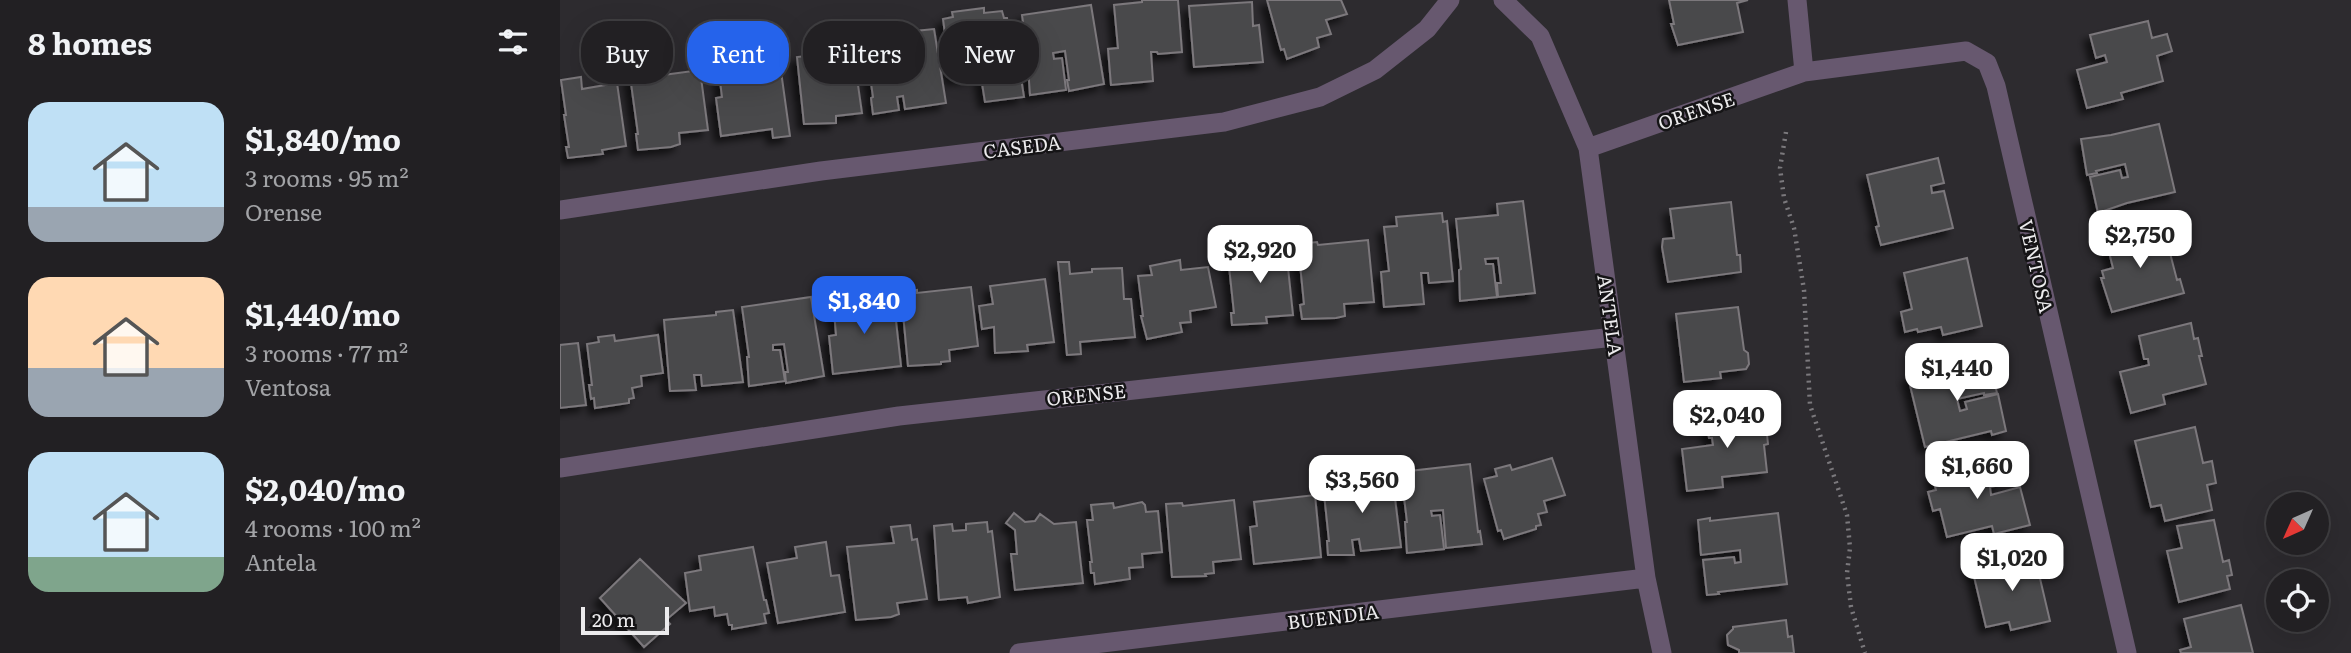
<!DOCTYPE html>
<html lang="en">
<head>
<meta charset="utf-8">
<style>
  :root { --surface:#222023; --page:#2a282b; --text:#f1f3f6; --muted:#a2a3a6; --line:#3f3e41; --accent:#2563eb }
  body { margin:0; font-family:Literata,serif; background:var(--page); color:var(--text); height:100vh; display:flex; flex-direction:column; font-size:26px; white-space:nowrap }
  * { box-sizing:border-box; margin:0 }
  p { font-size:23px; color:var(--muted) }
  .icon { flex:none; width:38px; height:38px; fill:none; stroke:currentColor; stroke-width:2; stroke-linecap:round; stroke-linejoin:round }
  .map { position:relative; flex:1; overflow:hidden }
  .details { display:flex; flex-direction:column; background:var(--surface); width:560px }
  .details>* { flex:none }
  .guide { position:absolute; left:21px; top:21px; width:665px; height:63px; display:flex; gap:14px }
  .needle { width:46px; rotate:225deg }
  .fabs { position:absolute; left:1706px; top:492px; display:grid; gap:14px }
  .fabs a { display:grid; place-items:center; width:63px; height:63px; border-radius:50%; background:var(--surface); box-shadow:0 7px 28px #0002,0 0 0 2px var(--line); font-size:35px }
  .scale { position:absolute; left:21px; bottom:18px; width:88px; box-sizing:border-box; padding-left:7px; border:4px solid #ecebed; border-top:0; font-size:19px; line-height:24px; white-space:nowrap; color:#ecebed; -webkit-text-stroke:5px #151416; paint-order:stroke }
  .price { position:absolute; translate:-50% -60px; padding:0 16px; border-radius:14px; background:#fff; color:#222; font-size:23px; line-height:46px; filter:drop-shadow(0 2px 4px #0008) }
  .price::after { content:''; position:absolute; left:50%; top:42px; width:21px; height:16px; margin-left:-10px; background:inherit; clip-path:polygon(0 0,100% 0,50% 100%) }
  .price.on { background:var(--accent); color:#fff }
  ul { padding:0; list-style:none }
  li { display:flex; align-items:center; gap:21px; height:175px; padding:0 28px }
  li span { display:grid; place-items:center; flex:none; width:196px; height:140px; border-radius:21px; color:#555 }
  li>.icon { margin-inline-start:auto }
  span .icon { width:84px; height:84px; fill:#fffc; stroke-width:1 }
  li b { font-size:30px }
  h2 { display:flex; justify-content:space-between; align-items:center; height:84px; padding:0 28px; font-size:30px }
  .pill { padding:0 24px; border-radius:28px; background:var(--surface); box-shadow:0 7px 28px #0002,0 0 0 2px var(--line); font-size:24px; line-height:63px }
  .pill.on { background:var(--accent); color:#fff }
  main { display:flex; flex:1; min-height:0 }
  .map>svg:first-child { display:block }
  .building { fill:#4a484b; stroke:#7b787c; stroke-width:2; filter:url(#shadow) }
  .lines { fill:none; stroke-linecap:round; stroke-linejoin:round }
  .path { stroke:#7b797d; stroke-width:4.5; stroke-dasharray:2 5; stroke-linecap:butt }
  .minor { stroke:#67586f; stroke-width:19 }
  .labels { text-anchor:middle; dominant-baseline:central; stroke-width:5; stroke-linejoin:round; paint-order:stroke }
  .street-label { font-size:19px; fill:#ecebed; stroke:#151416 }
</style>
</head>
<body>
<main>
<section class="details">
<h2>8 homes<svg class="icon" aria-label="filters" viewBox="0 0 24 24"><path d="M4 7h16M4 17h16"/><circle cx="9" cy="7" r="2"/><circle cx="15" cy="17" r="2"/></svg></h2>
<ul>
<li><span style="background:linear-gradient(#bfe0f5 75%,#9aa5b1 0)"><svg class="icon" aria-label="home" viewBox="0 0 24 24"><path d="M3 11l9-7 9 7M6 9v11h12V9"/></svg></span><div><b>$1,840/mo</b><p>3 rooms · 95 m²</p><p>Orense</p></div></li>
<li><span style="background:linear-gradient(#ffd9b3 65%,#9aa5b1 0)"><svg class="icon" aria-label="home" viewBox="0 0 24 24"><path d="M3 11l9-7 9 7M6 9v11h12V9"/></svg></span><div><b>$1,440/mo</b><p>3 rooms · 77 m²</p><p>Ventosa</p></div></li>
<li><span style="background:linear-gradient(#bfe0f5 75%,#7fa58c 0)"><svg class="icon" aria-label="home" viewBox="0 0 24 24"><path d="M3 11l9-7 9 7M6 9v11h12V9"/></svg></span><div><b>$2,040/mo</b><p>4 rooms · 100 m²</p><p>Antela</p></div></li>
</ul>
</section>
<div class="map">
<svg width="1791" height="653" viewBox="0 0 1791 653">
  <defs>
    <filter id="shadow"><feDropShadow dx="-6" dy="6" stdDeviation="3.5" flood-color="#0009"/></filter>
  </defs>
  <rect width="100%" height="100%" fill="#2d2b2f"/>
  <!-- building -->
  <path class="building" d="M582,0H618L622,52L598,54L597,52H591L593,81L551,85L548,49L558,48L554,5L582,2Z
    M707,0H781L787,14L766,20L771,34L757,38L759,47L727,59L724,49L721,50Z
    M1109,0H1188L1177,3L1183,32L1118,45L1111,24H1114Z
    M692,2L693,26L699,25L703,62L634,67L629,6Z
    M531,5L544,84L509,91L507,80H509L505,51L493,53L494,59L502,58L506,90L470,95L468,66H469L462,15Z
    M424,8V13L442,11L444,18H447L454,65H459L464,97L425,102L420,71L414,72V76L391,79L383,19L393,17L392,12Z
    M1588,21L1592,38L1607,34L1612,51L1597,56L1603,81L1561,93L1563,99L1527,108L1517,70L1547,62L1545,55L1536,58L1530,35Z
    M374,29L386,103L345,109L343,96L337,97L339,110L313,114L311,98L313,97L305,41L355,34V31Z
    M293,50L302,113L276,116V123L244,124L237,57Z
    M220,64L230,136L213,138L212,129L161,136L156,98L162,97L159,73L168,71L167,67L182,65V69Z
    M140,70L148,130L119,133L120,144L111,147L78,150L76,134H78L70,76L88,75V77Z
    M21,77L22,89L57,83L66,146L42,150L43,154L8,158L6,147H9L4,115H6L1,80Z
    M1599,124L1615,192L1567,203L1538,213L1530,177L1560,170L1562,178L1568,177L1565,164L1536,171L1537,173L1527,175L1521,139L1551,135Z
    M1378,158L1384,183L1371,186L1372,193L1384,191L1393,228L1321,245L1316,227L1319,226L1307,175Z
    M963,201L975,293L938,297L937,283H941L938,258L925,259L926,264H933L937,297L900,301L899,270L901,269L896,219L938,215L937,204Z
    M1171,202L1177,255H1180L1181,272L1108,282L1102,247L1103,239L1114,238L1110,209Z
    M882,213L883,222L887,221L893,281L869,283L868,273H861L864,304L824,307L821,272L829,271L824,227L837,226L836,217Z
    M1603,226L1617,280L1620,279L1624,293L1552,312L1541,278H1544L1542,271L1553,268L1546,240Z
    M717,240L718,249H726L733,315L706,317L707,323L672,325L671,313H674L668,257L701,252L700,242Z
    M808,240L814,302L784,304L785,316L776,318L742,319L740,305L744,304L738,244L757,242L758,245Z
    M1407,258L1422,326L1383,335L1381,327L1358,332L1357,329L1345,332L1341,312L1352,309L1344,273Z
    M620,260L621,270L648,267L656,307L630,311L631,322L620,323L622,332L587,339L581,316H583L578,276L592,275L590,266Z
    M498,262H509L510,274L532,272V269L562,268L564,299H571L575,337L520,342L521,354L507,355Z
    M485,279L494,342L467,345L468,351L435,353L434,327L422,329L419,306L433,304L430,286Z
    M411,287L418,346L389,350L390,361L381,362V364L348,366L341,292L357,290V293Z
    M313,295L314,305L334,303L341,366L273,374L269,336L276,335L273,299Z
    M251,297L264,376L226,383L225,372H228L224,344L213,345V350H220L225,381L189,386L187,357H189L182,307Z
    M1178,307L1184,350L1188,353L1189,364L1186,369L1160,372L1161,378L1124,382L1116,314Z
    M173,310L183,382L142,386L141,375H134L136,390L110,391L104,320L156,315V312Z
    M1631,323L1634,339L1638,338L1642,356H1639L1646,384L1603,395L1605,404L1571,413L1560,372L1589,365L1588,359H1584L1579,336Z
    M54,335L55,341L98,335L103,373L81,376L82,386L72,388L74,398L69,399V403L35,408L34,398L31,399L29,385H32L27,344L39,342L38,337Z
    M18,343L26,405L0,408V345Z
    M1428,356L1437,393L1424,395V393L1397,399L1400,411L1407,409L1405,402L1438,394L1446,431L1432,435L1431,431L1365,447L1348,377L1416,361V359Z
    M1199,408L1201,425H1206L1208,444L1204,445L1207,472L1162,477L1163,487L1127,491L1122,449L1153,445L1152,438H1149L1146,414Z
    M1635,427L1643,463L1652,461L1656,483L1647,485L1652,510L1605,521L1601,505L1591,507L1575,441Z
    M992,458L1005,495L984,501L987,512L978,514L981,525L976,526V529L944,539L941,530L938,531L924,479L937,476L935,469L950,465L952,470Z
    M1434,461L1440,485L1430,487L1431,495L1460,487L1470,525L1434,534L1432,526L1387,537L1380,509L1373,511L1368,492L1376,490L1372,476Z
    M910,464L918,532L920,531L922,544L886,548L883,510L871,511L872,516L880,515L884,549L847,553L845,522H847L841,472Z
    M832,474L841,547L801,551L799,539L792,540L794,555H768L767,541H769L763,484L814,479V476Z
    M755,495L761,557L694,564L690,527L697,526L694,502Z
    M674,500L681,559L653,562L654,573L645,574L646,576L612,577L606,504L622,503L623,506Z
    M582,502L585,505L586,512L598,511L602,552L582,554L583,567L569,568L570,579L535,584L534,573H531L530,562H532L527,520H533L531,505L553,503L554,508Z
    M454,513L465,522L475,521L480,514L494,524L516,522L523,583L455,590L451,554H457L455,530L446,523Z
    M1218,513L1227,584L1158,592L1159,594L1147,595L1143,560L1174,557L1175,563L1181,562L1180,550L1141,555L1138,520L1150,518V521Z
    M1654,520L1663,562L1669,560L1672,575L1667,576L1670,589L1619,602L1607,551L1622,548L1617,526Z
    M427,522L428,532L432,531L440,597L408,603L407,597L379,600L374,526L392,524L393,531L406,530V524Z
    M350,525L352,540L357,539L367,599L337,603L339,614L331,617L296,620L287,547L334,543L331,527Z
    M266,542L271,576L279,575L285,612L218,623L207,563L237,558L235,547Z
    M193,547L204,600H206L209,613L204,614L206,623L172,629V625H169L167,614L155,616L154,607L130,611L125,573L141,570L139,556Z
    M1474,553L1490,621L1451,630L1449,622L1426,627L1412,568Z
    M80,559L126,603L106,620L110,624L84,647L40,598Z
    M1681,605L1693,653H1621L1620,650L1631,647L1624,619Z
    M1226,620L1228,637L1232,636L1234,653H1179V650L1168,645L1167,635L1173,629V627Z"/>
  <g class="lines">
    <!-- path -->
    <path class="path" d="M1226,132L1220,168L1224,198L1234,228L1244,290L1250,405L1287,515L1290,548L1287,573L1291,607L1305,653"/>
    <!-- minor -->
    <path class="minor" d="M943,0L980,36L1028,148L1086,578L1102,653
      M1237,0L1244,72
      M1028,148L1244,72L1406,51L1427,63L1436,86L1567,653
      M0,210L261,171L664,122L760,97L815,70L867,29L890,0
      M0,468L339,416L1054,337
      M459,653L1086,578"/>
  </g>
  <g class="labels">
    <!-- street labels -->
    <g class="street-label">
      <text transform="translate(1136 110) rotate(-19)">ORENSE</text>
      <text transform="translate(462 146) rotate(-7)">CASEDA</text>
      <text transform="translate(1477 266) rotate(77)">VENTOSA</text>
      <text transform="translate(1051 315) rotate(82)">ANTELA</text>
      <text transform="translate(526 394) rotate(-6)">ORENSE</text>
      <text transform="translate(773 616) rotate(-7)">BUENDIA</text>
    </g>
  </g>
</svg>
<div class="fabs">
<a><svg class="needle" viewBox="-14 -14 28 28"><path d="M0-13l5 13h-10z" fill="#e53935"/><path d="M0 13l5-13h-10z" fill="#a2a3a6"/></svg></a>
<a><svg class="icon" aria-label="locate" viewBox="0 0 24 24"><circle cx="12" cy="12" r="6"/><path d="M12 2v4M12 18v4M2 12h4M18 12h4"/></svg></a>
</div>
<div class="scale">20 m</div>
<b class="price" style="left:1580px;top:270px">$2,750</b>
<b class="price" style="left:700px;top:285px">$2,920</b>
<b class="price on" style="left:304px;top:336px">$1,840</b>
<b class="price" style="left:1397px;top:403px">$1,440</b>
<b class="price" style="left:1167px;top:450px">$2,040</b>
<b class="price" style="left:1417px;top:501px">$1,660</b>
<b class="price" style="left:802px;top:515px">$3,560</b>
<b class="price" style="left:1452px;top:593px">$1,020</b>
<div class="guide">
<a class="pill">Buy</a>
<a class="pill on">Rent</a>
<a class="pill">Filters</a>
<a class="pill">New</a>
</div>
</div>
</main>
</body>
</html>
